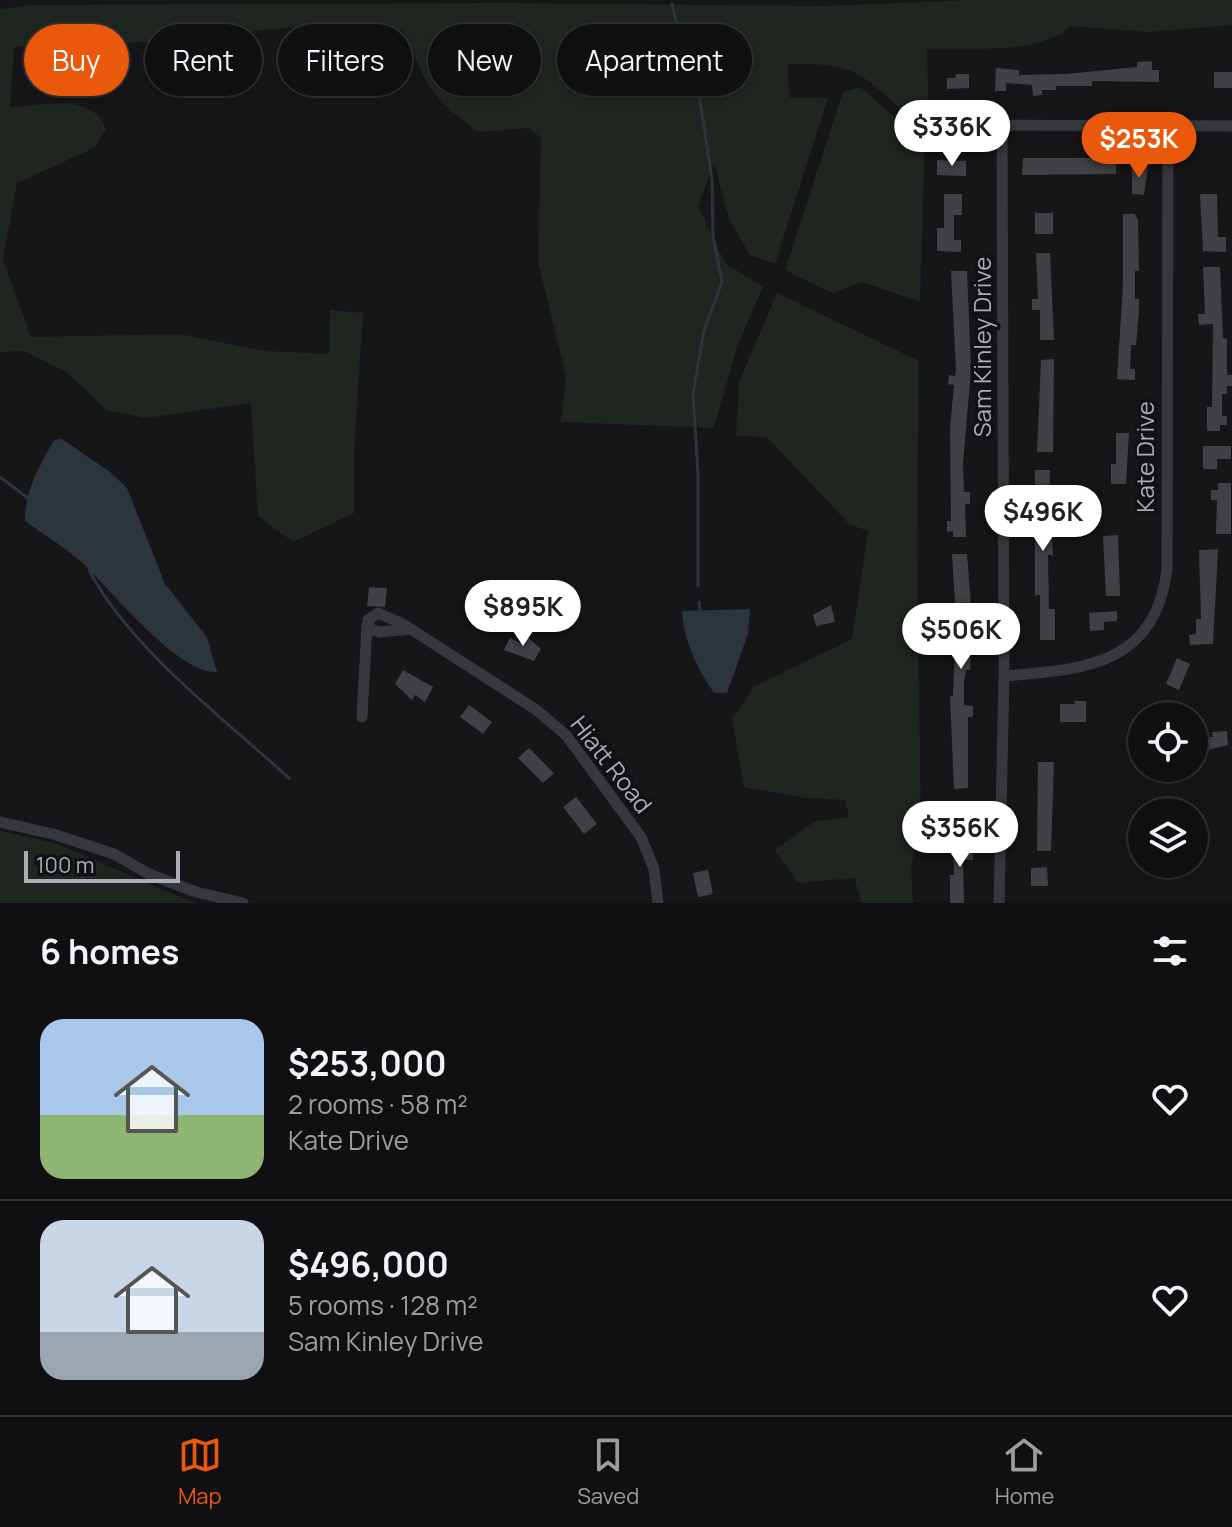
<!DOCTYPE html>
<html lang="en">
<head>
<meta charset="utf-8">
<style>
  :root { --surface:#101012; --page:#19191b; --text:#f1f3f6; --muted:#9c9d9f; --line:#303032; --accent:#ea580c }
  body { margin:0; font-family:Manrope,sans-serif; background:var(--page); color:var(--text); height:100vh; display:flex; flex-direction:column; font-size:30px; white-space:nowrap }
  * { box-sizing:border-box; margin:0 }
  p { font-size:26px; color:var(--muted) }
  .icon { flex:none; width:44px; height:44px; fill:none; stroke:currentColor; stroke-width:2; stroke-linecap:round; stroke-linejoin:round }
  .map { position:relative; height:903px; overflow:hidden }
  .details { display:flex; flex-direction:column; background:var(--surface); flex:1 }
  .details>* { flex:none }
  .guide { position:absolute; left:24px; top:24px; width:800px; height:72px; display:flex; gap:16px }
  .tools { position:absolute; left:1128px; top:702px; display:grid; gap:16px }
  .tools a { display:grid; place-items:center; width:80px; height:80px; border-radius:50%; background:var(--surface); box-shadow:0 4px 12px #0003,0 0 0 2px var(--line); font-size:40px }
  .scale { position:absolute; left:24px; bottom:20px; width:156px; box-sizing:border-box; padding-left:8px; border:4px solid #a8adb8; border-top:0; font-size:22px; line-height:28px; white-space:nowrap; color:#a8adb8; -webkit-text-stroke:6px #111113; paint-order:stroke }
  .price { position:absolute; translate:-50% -68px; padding:0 18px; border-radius:28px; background:#fff; color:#222; font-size:26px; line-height:52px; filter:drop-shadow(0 2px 4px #0008) }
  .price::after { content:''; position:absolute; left:50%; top:48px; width:24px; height:18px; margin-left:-12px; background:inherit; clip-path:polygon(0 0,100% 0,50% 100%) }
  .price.current { background:var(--accent); color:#fff }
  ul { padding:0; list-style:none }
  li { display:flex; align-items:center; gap:24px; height:200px; padding:0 40px }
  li+li { border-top:2px solid var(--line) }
  li span { display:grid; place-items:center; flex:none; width:224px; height:160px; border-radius:24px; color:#555 }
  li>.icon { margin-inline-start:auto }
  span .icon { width:96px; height:96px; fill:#fffc; stroke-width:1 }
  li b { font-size:34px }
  h2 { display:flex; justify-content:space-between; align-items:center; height:96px; padding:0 40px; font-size:34px }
  .tag { padding:0 28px; border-radius:36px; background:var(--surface); box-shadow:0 4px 12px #0003,0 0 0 2px var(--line); font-size:28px; line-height:72px }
  .tag.current { background:var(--accent); color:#fff }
  .tab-bar { display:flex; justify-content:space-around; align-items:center; height:112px; border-top:2px solid var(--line); background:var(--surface); font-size:22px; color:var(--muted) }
  .tab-bar a { display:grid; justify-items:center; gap:4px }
  .tab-bar .current { color:var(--accent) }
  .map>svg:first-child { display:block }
  .green { fill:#1e261f }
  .water { fill:#2c353c }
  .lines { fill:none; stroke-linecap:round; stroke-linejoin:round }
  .stream { stroke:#2c353c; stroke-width:3 }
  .building { fill:#404145 }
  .minor { stroke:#37383d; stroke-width:11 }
  .labels { text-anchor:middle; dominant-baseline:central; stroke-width:7; stroke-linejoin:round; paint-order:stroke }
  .street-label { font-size:24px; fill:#a8adb8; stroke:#111113 }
</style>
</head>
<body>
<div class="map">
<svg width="1232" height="903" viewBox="0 0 1232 903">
  <rect width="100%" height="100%" fill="#161618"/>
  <!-- green -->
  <path class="green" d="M968,0H1232V25L1147,32L1071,26C1038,56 970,47 927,49L929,124C903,115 888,96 867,80C845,64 814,63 788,64L789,97L828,98L775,264L750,255L729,219L714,163L698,206L725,263L763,287L738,344L714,428L561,422L566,376L538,262L541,138L529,128L478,132C427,94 428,86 403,30L296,27L145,42L14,47L10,107C44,106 91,91 106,129L94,148L17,183L3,259L31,337L180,334L265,351L329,354L330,310L363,313L354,451V513L293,542L258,516L251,403L146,418L108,411L66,372L24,351L0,352V9L34,5L501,3L823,6Z
    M860,87L893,116L925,134L920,302L862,282L832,293L785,270L843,92Z
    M777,293L919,361L917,547L921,826L911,868L913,903H862L854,878L798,883L775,850L815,821L849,817L845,800L804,798L744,787L732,719L755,686L852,639L868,531L849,524L767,437L736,436L739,382Z
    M0,831L55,843L194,903H0Z"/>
  <!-- water -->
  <path class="water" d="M62,439L110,472L127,488L165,584L207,637L217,672C178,675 109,587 80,561C63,546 43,534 25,521C24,491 40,466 54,440Z
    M750,609L748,634L727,693H714C697,668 684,641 682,611Z"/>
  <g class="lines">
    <!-- stream -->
    <path class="stream" d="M672,4L683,52L699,95L712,179L713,236L722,282L704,330L693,394L698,475V585
      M0,477L29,499
      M89,570C129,647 224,719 289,778
      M699,602L700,610"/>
  </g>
  <!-- building -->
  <path class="building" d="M1152,61V70H1159V82L1092,81V86H1056V90H1042V95L1033,96L1032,85L1006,83V91H995L996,68L1019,70V75L1066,74L1137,67V62Z
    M1214,72H1232V88H1214Z
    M956,74H969V88L947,89V78H955Z
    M1023,158H1116V174L1022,175Z
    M937,160L966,161V176L937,175Z
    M1132,167H1148L1144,195L1132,194Z
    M944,194H962V215H954V240H961V252L937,251V228H944Z
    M1200,194H1217L1218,237H1226V252L1203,251Z
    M1035,213H1053V234H1035Z
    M1123,214H1135L1138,220L1139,271H1135V299H1139V309L1136,345H1131L1130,369H1135V380L1117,379L1123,285Z
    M1036,253H1050L1054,340H1040V310H1032V299H1038Z
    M1203,267H1220L1223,338L1227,339V375H1232V386H1227V394H1222V416H1227V425H1220V431H1207V407H1212L1213,324L1199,325L1198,314H1205Z
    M951,271H967L971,370L963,463L964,492H970V504H965L966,537H953V531L947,532V521H951L950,429L954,385L948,384L949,375L955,376L956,370Z
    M1054,359L1053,452H1037L1041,360Z
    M1116,433H1129L1126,484H1111V464H1116Z
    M1203,446H1231V459H1217V469H1203Z
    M1035,470H1050L1049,535H1052L1053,555H1048L1049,609H1055V640H1040V595H1035Z
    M1218,483H1231V534H1216L1217,500H1211V490H1218Z
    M1118,535L1120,596H1106L1103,536Z
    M1218,549L1213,644L1190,645L1189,635L1196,634V619H1201L1199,550Z
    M952,554H967L972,620L970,670H966L964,682V705L973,706V717H968V788L954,789L950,696H953L956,620Z
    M369,587L387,588L385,607L367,606Z
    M517,588L537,598L530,611L510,601Z
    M831,605L835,622L816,626L813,615Z
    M1117,611V621L1104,622V630L1090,631L1089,613Z
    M525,635L541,649L534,661L504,650L510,638L520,643Z
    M1177,658L1190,664L1179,690L1166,684Z
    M403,670L433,687L425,702L415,695L412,700L395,684Z
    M1074,701H1086V722H1060V704H1075Z
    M469,705L492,722L483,734L460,717Z
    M1227,731L1228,745L1208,750L1207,737H1213L1212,732Z
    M529,748L554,773L543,783L518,758Z
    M1038,762H1054L1051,851H1037Z
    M576,797L597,824L584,834L563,807Z
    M967,804L972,819L953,824L952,805Z
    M972,839L973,860H963L964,903H950V875H954L953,840Z
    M1047,867L1048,886H1031V868Z
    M708,870L713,894L698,897L693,873Z"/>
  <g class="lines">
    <!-- minor -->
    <path class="minor" d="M940,125L1232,126
      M411,629L380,632L370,629L368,620L378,613L403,624L535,709L566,735L641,837L654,869L658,903
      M1004,676C1083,669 1154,667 1167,570L1168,126
      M362,717L367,625
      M0,822L53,834L114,854L149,874L196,892L243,903
      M999,903L1004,676L1002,126"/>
  </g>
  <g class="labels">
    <!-- street labels -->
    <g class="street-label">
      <text transform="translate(981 347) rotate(-90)">Sam Kinley Drive</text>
      <text transform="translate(1144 457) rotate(-90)">Kate Drive</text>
      <text transform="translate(612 764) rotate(52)">Hiatt Road</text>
    </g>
  </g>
</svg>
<div class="tools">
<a><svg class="icon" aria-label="locate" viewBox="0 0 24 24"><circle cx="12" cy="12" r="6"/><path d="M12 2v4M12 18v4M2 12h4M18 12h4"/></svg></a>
<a><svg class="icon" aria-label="layers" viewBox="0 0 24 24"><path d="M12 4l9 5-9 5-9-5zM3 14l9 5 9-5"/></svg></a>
</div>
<div class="scale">100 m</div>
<b class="price" style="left:952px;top:168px">$336K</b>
<b class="price current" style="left:1139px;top:180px">$253K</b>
<b class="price" style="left:1043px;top:553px">$496K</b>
<b class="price" style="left:523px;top:648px">$895K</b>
<b class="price" style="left:961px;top:671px">$506K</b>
<b class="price" style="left:960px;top:869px">$356K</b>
<div class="guide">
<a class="tag current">Buy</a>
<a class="tag">Rent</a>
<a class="tag">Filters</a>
<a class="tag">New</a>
<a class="tag">Apartment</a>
</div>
</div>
<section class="details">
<h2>6 homes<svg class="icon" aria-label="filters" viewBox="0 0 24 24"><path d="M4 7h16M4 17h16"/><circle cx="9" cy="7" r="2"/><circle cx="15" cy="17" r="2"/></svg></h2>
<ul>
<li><span style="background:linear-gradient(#a9c7e8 60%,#8fb573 0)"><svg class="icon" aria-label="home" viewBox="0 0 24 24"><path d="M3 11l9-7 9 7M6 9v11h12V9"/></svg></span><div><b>$253,000</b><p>2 rooms · 58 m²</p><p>Kate Drive</p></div><svg class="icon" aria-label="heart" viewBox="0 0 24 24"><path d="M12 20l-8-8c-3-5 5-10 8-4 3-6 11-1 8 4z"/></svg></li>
<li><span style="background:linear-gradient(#c9d6e8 70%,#9aa5b1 0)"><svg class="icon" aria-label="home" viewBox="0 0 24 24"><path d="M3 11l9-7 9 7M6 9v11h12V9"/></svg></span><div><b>$496,000</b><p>5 rooms · 128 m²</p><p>Sam Kinley Drive</p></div><svg class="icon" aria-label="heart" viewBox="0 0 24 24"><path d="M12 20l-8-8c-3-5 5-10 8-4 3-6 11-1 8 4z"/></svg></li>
</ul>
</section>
<nav class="tab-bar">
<a class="current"><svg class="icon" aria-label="map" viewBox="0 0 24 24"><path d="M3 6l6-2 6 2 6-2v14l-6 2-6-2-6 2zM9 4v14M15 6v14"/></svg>Map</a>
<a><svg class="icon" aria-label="saved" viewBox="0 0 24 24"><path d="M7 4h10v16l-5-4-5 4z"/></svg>Saved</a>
<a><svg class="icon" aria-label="home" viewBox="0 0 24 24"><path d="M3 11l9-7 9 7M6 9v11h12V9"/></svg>Home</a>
</nav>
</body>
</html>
